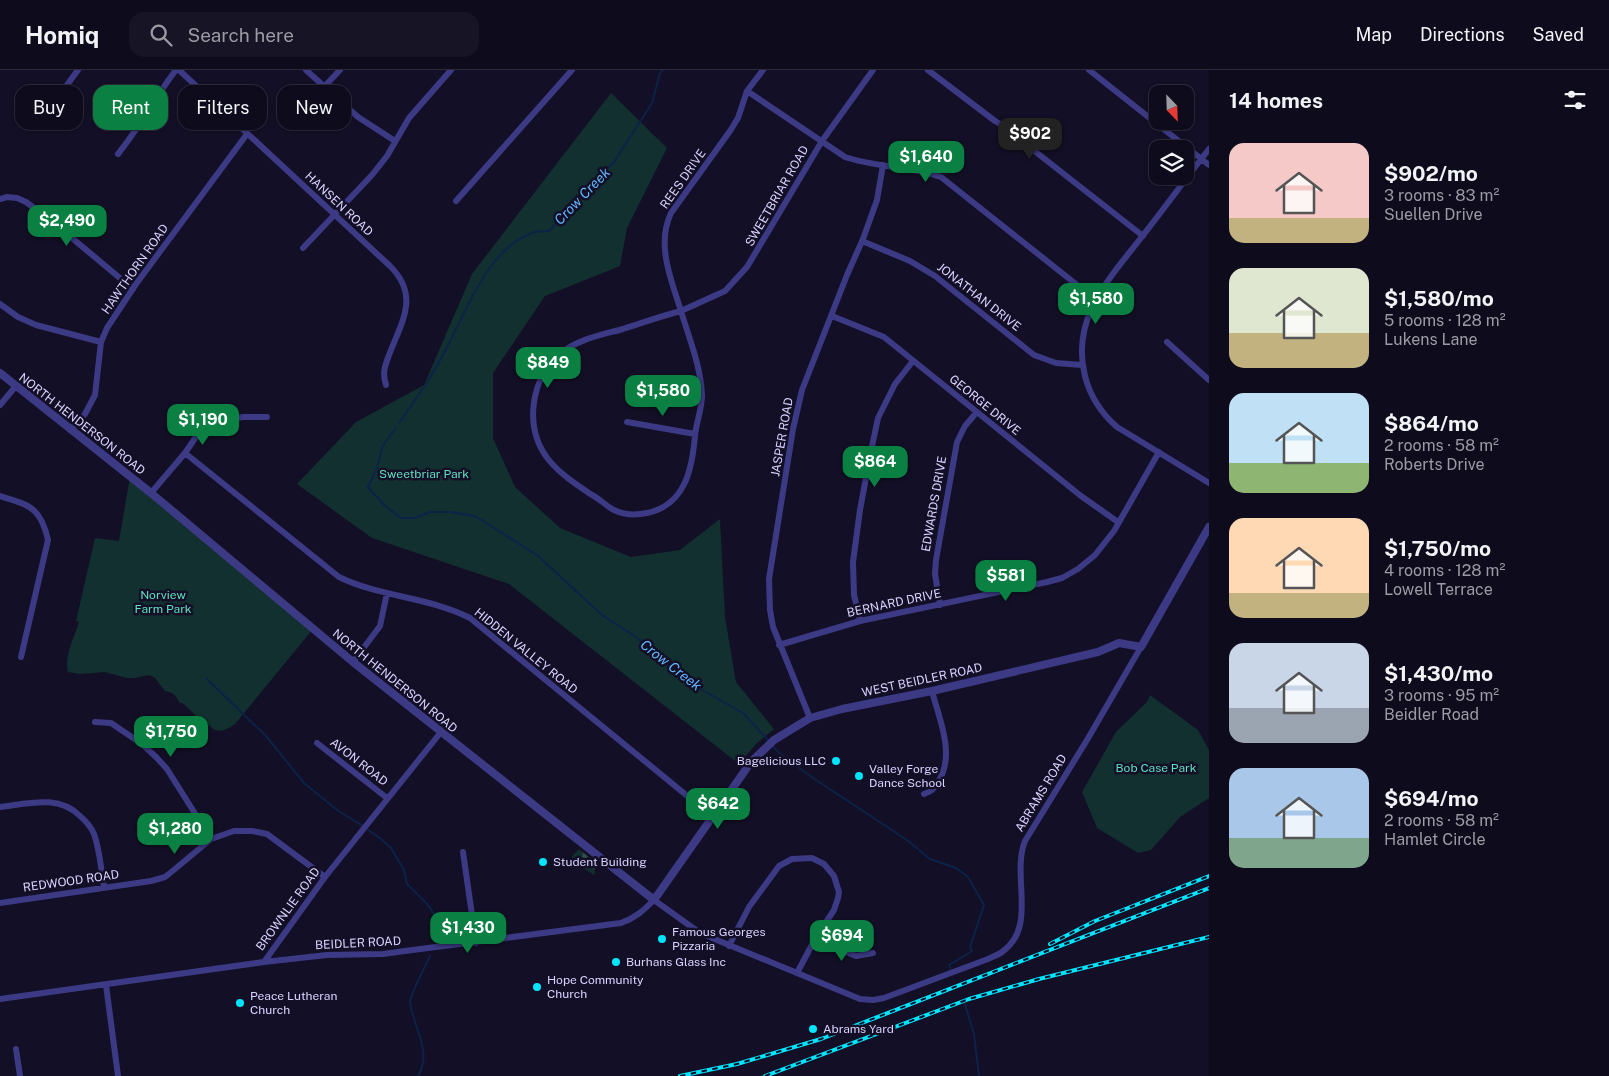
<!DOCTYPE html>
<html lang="en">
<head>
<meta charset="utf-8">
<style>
  :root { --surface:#0e0b1c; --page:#171425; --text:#f1f3f6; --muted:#9b9ba3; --line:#2e2b3b; --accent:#0b8043 }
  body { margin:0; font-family:"Public Sans",sans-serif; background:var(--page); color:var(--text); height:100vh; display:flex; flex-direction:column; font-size:19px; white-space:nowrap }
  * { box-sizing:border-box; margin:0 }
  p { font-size:16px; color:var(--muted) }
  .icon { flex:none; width:28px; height:28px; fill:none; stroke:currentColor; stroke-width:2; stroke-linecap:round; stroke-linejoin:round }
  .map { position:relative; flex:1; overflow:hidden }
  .drawer { display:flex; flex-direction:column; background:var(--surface); width:400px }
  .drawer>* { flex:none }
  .guide { position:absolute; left:15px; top:15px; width:475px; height:45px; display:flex; gap:10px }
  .needle { width:32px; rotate:157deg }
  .tools { position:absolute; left:1149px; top:15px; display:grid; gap:10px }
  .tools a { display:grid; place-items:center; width:45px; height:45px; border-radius:10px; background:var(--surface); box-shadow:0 1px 4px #0004,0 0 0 1px var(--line); font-size:25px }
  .price { position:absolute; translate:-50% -42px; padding:0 11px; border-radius:10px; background:var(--accent); color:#fff; font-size:16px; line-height:32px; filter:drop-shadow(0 1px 2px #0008) }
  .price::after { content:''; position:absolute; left:50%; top:30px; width:15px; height:11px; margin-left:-8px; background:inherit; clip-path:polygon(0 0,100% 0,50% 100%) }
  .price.on { background:#222; color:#fff }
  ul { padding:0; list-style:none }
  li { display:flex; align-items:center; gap:15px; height:125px; padding:0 20px }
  li span { display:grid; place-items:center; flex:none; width:140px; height:100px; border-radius:15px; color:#555 }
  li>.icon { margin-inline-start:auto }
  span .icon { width:60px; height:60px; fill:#fffc; stroke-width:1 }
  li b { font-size:21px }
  h2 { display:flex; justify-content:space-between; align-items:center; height:60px; padding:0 20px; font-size:21px }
  .chip { padding:0 18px; border-radius:15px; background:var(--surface); box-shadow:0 1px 4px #0004,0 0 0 1px var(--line); font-size:18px; line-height:45px }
  .chip.on { background:var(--accent); color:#fff }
  header { display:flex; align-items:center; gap:30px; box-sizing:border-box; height:70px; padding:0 25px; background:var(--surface); border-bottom:1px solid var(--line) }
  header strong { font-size:24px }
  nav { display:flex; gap:28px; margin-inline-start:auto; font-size:18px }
  .search { width:350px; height:45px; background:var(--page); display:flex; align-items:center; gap:12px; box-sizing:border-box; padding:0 18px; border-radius:15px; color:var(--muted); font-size:19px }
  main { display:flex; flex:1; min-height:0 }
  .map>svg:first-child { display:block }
  .cemetery { fill:url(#cemetery-stones) }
  .green { fill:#12302f }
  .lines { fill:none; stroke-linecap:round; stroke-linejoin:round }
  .stream { stroke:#0c2248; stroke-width:2 }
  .minor { stroke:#3d3a85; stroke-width:6 }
  .tertiary { stroke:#3d3a85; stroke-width:8 }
  .rail-casing { stroke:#00e5ff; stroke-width:4 }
  .rail { stroke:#130f26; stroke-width:2; stroke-dasharray:5.5; stroke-linecap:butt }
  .poi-dot { fill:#00e5ff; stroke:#130f26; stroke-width:2 }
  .labels { text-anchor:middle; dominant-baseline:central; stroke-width:5; stroke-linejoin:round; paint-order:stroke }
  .street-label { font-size:12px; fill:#d9d4ff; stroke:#130f26 }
  .park-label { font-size:12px; fill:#5fe0c0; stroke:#130f26 }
  .poi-label { font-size:12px; fill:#d9d4ff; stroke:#130f26; text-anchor:start }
  .water-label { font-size:14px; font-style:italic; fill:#62b6ff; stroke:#130f26 }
</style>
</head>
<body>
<header>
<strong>Homiq</strong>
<div class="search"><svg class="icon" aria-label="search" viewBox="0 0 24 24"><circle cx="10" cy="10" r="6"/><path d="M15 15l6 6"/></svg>Search here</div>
<nav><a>Map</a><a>Directions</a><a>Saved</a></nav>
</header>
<main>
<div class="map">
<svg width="1209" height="1006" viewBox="0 0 1209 1006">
  <defs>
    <pattern id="cemetery-stones" width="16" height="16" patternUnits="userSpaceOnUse" patternTransform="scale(1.25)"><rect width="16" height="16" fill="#12302f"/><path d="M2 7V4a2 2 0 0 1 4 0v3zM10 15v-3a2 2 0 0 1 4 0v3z" fill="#344d4e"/></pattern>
  </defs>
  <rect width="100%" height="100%" fill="#130f26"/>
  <!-- cemetery -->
  <path class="cemetery" d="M579,779L596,793L594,805L570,789Z"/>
  <!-- green -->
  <path class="green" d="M611,23L667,78L627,158L620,196L545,226L493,303V368L515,417L560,458L631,487L680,480L720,449L725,547L736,612L774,659L756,674L739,694L509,514L372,468L297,414L356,352L424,315L472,204Z
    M130,407L313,559L235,654C226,660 217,665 209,655H205L184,634L179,632C176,625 172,622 165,621L155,608L149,605L135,608H127L105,602L80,604L68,602C64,586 74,568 79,552L76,551L95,468L119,471Z
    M1150,625L1198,660L1209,680V728L1180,747L1151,780L1138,783L1097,758L1082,722L1116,662L1147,632Z"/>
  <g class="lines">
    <!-- stream -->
    <path class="stream" d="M399,353C416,329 433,305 446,279C466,242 488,179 530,164C535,161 543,161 549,161L583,121L614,92L652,33L660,3L663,0
      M396,358L383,375L377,398L368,417L383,434L401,448H414L430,442H450L475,446L537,485L602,545L636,567L697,617L743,643L769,671
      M206,608L266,666L304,713L337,740L363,756
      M772,675L778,682L813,708L907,770L930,789L956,798L968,807L984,835L970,877L972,881L949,895L951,900
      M367,759L381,769L391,778L404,800L407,814L427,834L437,848L441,859L436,869
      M965,934L974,964L979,1006
      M418,1006C433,982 413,957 410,932C410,925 426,895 430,886"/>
    <!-- minor -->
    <path class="minor" d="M179,0L390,196C420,226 402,251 389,285C385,296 382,303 386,315
      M306,0L358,47L395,71
      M763,0L747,21L738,48L730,61L671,143C656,175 671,209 681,241L725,221L747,197L822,71L873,0
      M928,0L995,51L1000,54L1143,166
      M1089,0L1209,95
      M324,17L340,0
      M747,21L845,87C877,98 909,95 941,107L1096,230
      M48,41L78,0
      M1209,79C1187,107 1166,136 1144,164C1111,207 1070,247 1085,306C1090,326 1101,343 1117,357L1209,413
      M118,84C140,57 155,27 176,0
      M0,129L7,127L17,128L26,132L54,153L133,219
      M456,131L572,0
      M862,171L910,191L935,206L1034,285L1056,293L1082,295
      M303,178L372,105L387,86L409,48L451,0
      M0,234L18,247L36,255L101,272
      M681,241C689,268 701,297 702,325C702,339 696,353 695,366C692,400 685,435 647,443C637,445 624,445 614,440C606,436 600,429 592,425C577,415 560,404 548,389C524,358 530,309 560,284C578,269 601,265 623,259C642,253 661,246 681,241Z
      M832,246L884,267L1081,426L1118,452
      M1167,272L1209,310
      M0,335L16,316
      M627,352L695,364
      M70,360L85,344L95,325L101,272L107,258L136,214L247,64
      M185,383L339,507C380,527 429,527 470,548L713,747
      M151,423L185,383L198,364L222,351L243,347H267
      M0,426C30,435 41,438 48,470L21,587
      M940,535L935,504L936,490L957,372L965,356L976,343
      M860,551L854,525L853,492L860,440L870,386L878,348L895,314L913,291
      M779,575L860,551L1047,512L1062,508L1078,499L1095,485L1114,461L1159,382
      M353,592L380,556L387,523
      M810,648L773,557L770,540L769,509L793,359L802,320L847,205L863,169L877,130L883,95
      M95,652L111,653L142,674L156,687L167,699L211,769
      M317,673L387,728
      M924,724C932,721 934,719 938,712C956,685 939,649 932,621
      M0,737C27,734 58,724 80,746C86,751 91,757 94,764C100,780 101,800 104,817
      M463,782L476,873
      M0,833L151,811L165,807L175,799L211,769L234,761H252L267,764L325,807
      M815,869L856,886L873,883
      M729,876L749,837L779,796L792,789L812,788L824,794L834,806L839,822L838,828L834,840L815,869L797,903
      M264,892L327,885L383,884L405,881L621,853C635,848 643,841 654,830L700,863L860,929L873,930L884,928L988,889C992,887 998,885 1002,882C1038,857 1011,806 1025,771L1087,670L1141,577
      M106,915L118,1006
      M0,929L264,892L325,807L441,662
      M16,979L20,1006"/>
    <!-- tertiary -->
    <path class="tertiary" d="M0,303L151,423L353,592L654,830L751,692L774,670L810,648L842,639L932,621L1098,582L1119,573L1141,577L1209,457"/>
    <defs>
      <path id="rail" d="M1050,874L1095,851L1209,806
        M680,1006L737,994L821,969L1209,818
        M765,1006L969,929L1039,909L1209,867"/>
    </defs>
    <!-- rail casing -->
    <use href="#rail" class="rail-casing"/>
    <!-- rail -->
    <use href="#rail" class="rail"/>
  </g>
  <!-- markers -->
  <g class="poi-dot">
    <circle cx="836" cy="691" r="5"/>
    <circle cx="859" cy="706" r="5"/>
    <circle cx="543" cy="792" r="5"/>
    <circle cx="662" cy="869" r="5"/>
    <circle cx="616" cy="892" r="5"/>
    <circle cx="537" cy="917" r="5"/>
    <circle cx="240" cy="933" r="5"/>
    <circle cx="813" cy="959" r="5"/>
  </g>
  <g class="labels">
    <!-- street labels -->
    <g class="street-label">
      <text transform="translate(683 109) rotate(-55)">REES DRIVE</text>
      <text transform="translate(777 126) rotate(-60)">SWEETBRIAR ROAD</text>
      <text transform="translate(339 134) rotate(43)">HANSEN ROAD</text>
      <text transform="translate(135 199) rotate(-55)">HAWTHORN ROAD</text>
      <text transform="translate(979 227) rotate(38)">JONATHAN DRIVE</text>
      <text transform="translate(985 335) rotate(39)">GEORGE DRIVE</text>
      <text transform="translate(82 354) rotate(38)">NORTH HENDERSON ROAD</text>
      <text transform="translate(782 367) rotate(-80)">JASPER ROAD</text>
      <text transform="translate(934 434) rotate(-80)">EDWARDS DRIVE</text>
      <text transform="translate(894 533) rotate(-12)">BERNARD DRIVE</text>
      <text transform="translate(526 581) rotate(39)">HIDDEN VALLEY ROAD</text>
      <text transform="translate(922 610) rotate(-12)">WEST BEIDLER ROAD</text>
      <text transform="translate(395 611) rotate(39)">NORTH HENDERSON ROAD</text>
      <text transform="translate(359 692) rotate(38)">AVON ROAD</text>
      <text transform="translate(1041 723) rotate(-59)">ABRAMS ROAD</text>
      <text transform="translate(71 811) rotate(-8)">REDWOOD ROAD</text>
      <text transform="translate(288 839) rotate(-54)">BROWNLIE ROAD</text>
      <text transform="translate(358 873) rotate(-3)">BEIDLER ROAD</text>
    </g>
    <!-- park labels -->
    <g class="park-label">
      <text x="424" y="404">Sweetbriar Park</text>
      <text x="163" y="525">Norview<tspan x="163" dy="14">Farm Park</tspan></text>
      <text x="1156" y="698">Bob Case Park</text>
    </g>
    <!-- poi labels -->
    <g class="poi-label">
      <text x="826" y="691" text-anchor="end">Bagelicious LLC</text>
      <text x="869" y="699">Valley Forge<tspan x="869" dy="14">Dance School</tspan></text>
      <text x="553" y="792">Student Building</text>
      <text x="672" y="862">Famous Georges<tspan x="672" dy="14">Pizzaria</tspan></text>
      <text x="626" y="892">Burhans Glass Inc</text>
      <text x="547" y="910">Hope Community<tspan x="547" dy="14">Church</tspan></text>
      <text x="250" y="926">Peace Lutheran<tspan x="250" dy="14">Church</tspan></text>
      <text x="823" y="959">Abrams Yard</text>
    </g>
    <!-- water labels -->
    <g class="water-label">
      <text transform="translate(582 126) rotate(-46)">Crow Creek</text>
      <text transform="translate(671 595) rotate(38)">Crow Creek</text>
    </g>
  </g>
</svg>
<div class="tools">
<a><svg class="needle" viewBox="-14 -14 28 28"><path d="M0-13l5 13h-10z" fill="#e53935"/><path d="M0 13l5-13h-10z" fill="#9b9ba3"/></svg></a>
<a><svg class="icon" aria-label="layers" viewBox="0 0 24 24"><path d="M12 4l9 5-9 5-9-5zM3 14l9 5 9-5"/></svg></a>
</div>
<b class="price on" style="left:1030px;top:90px">$902</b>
<b class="price" style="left:926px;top:113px">$1,640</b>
<b class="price" style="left:67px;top:177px">$2,490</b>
<b class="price" style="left:1096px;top:255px">$1,580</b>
<b class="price" style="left:548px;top:319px">$849</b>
<b class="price" style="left:663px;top:347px">$1,580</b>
<b class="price" style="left:203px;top:376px">$1,190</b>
<b class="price" style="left:875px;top:418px">$864</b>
<b class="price" style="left:1006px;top:532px">$581</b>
<b class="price" style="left:171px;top:688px">$1,750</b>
<b class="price" style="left:718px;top:760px">$642</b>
<b class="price" style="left:175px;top:785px">$1,280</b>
<b class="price" style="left:468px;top:884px">$1,430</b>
<b class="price" style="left:842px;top:892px">$694</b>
<div class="guide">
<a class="chip">Buy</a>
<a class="chip on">Rent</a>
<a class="chip">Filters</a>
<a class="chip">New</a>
</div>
</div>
<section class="drawer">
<h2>14 homes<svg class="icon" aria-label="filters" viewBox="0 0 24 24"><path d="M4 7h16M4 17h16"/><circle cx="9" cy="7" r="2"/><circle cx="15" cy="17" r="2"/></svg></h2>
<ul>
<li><span style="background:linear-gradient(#f6c9c9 75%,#c2b280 0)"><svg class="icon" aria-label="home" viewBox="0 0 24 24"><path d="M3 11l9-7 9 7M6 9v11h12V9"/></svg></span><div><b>$902/mo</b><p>3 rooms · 83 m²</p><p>Suellen Drive</p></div></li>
<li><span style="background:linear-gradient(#dfe7d0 65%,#c2b280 0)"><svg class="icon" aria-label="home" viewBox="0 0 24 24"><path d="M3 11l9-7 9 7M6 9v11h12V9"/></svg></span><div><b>$1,580/mo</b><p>5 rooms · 128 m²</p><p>Lukens Lane</p></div></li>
<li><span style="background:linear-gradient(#bfe0f5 70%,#8fb573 0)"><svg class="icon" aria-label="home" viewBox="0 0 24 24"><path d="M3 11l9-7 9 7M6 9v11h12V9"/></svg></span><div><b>$864/mo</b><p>2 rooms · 58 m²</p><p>Roberts Drive</p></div></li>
<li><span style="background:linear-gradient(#ffd9b3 75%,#c2b280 0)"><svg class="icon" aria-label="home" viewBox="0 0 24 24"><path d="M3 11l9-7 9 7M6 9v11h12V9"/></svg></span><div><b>$1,750/mo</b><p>4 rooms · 128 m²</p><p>Lowell Terrace</p></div></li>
<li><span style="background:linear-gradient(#c9d6e8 65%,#9aa5b1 0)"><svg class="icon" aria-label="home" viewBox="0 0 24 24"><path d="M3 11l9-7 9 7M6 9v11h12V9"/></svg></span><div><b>$1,430/mo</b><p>3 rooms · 95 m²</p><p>Beidler Road</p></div></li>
<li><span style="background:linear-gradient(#a9c7e8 70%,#7fa58c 0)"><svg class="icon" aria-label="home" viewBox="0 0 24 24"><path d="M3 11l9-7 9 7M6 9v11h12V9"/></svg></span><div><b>$694/mo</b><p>2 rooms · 58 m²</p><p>Hamlet Circle</p></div></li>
</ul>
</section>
</main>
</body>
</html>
